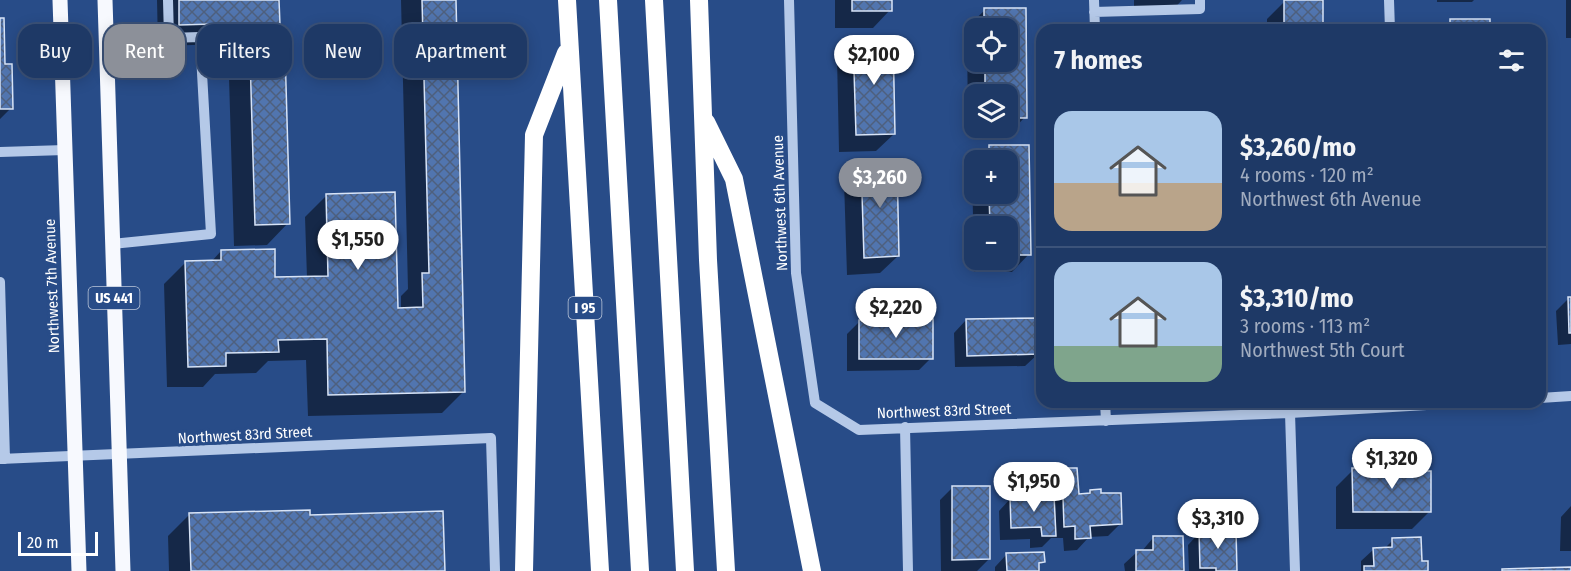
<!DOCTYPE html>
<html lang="en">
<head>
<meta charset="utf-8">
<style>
  :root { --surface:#1e3966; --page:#26406c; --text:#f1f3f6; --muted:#a1acbf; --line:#3c537a; --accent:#8c9099 }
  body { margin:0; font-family:"Fira Sans Condensed",sans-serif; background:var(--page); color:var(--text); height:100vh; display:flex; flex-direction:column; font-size:22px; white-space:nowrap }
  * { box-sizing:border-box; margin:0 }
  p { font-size:20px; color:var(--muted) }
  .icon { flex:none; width:33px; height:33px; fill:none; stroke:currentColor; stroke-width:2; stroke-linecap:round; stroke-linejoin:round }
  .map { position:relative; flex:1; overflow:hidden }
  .details { position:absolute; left:1036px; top:24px; width:510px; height:384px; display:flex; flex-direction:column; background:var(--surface); border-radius:18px; box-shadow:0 3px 15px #0003,0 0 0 2px var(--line) }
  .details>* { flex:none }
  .banner { position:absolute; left:18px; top:24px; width:570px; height:54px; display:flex; gap:12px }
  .fabs { position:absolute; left:964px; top:18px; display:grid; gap:12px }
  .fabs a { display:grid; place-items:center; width:54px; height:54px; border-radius:12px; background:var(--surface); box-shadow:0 3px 15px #0003,0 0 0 2px var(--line); font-size:30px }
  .scale { position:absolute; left:18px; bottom:15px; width:80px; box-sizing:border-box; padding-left:6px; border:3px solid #fff; border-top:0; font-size:16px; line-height:21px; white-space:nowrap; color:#fff; -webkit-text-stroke:4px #284c88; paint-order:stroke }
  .price { position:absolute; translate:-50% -51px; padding:0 14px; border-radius:21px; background:#fff; color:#222; font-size:20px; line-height:39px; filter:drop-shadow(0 2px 3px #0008) }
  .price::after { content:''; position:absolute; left:50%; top:36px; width:18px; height:14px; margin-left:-9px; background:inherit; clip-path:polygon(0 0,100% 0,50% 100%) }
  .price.selected { background:var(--accent); color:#fff }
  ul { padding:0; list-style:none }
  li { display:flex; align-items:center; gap:18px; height:150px; padding:0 18px }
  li+li { border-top:2px solid var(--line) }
  li span { display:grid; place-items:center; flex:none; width:168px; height:120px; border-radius:18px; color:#555 }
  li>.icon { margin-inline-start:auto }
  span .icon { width:72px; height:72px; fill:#fffc; stroke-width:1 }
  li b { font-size:26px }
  h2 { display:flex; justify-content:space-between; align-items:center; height:72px; padding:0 18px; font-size:26px }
  .tag { padding:0 21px; border-radius:18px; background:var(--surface); box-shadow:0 3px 15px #0003,0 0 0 2px var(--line); font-size:21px; line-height:54px }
  .tag.selected { background:var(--accent); color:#fff }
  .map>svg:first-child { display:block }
  .shadow { fill:#0007; fill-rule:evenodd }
  .building { fill:url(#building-cross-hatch); stroke:#d8e4f7; stroke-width:1.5 }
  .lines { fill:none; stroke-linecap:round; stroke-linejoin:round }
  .minor { stroke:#b5c9e8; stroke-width:10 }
  .major { stroke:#f7f9fe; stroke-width:15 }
  .highway { stroke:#fff; stroke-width:18 }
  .labels { text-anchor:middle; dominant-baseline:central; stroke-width:6; stroke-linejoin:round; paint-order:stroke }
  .shield { fill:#284c88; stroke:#bec9db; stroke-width:1.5 }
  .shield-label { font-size:14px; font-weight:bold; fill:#fff }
  .street-label { font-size:15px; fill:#fff; stroke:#284c88 }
</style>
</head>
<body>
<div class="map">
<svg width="1571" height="571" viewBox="0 0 1571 571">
  <defs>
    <pattern id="building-cross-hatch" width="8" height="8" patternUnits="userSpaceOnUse" patternTransform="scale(1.5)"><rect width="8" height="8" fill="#5175af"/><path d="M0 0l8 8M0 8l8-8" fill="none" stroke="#4e607e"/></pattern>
  </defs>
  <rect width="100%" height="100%" fill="#284c88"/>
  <!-- shadow -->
  <path class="shadow" d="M157,0H278L288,223L267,245L234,246L228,44L158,46Z
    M401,0H455L464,391L442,413L308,416L306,360L268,361L256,373L215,374L203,387H167L164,284L186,262H211L221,251L274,279L307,278L305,217L327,195L397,310L401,309V296L408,289Z
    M835,0H890V10L873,28H835Z
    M1134,0H1182L1170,13L1134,14Z
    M1437,0H1474L1472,2H1437Z
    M1566,0H1571V38H1566Z
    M1284,2L1322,30H1267V19Z
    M985,10H1024L1025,117L1008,135H968L967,27ZM975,28H1008V62H975ZM975,94H1008V128H975Z
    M0,20L3,66L11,108L0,119Z
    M1451,20L1489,30H1441Z
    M854,39L894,134L876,151L839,152L837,57Z
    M1028,146L1029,254L1012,272H974L972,164L975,161V194H1008V160H976L989,147ZM975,226H1008V260H975Z
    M862,164L898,256L880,273L847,275L844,181Z
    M1571,298V344L1558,345L1556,311L1568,299Z
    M966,320L1038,354L1025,366L955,367L954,333Z
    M859,322L931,358L919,370L847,371V334Z
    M1400,464L1411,473L1430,511L1412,529H1336V487L1353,470L1391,474Z
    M1063,470L1077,495H1087L1091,491L1120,524L1108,536L1089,537L1077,550L1064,551L1063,538H1051L1042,547L1030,548V539L1000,540L999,511L1011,498L1051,497L1050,482Z
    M952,488L989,559L977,571H941L940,500Z
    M1197,503L1210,523L1204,529H1191V509Z
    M1571,506V551H1560L1561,517Z
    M189,515L309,516L444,571H169L168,536Z
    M1200,532L1236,571H1189L1188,545Z
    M1153,538L1182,571H1125L1124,564L1137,552H1141Z
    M1393,540L1421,562L1426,571H1361V561L1374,549H1384Z
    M1007,554L1043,561L1038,567V571H995V567Z"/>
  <!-- building -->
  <path class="building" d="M179,0H279L281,50H285L290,224L255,225L249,23L179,25Z
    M422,0H456L465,392L328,395L327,339L278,340L279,352L226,353V366L188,367L185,261L221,260V250L275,249V277L328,276L326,194L395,192L398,308L423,307L422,273H429Z
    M852,0H892V11H852Z
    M1284,0H1323V30H1284Z
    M984,8H1026L1027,118H1008V94H985V62H1008V28H984Z
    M0,18H4L5,64H12L13,109H0Z
    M1450,19H1490V30H1450Z
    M893,37L895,134L856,135L853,38Z
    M989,145H1029L1031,255H1008V226H990L989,194H1008V160H989Z
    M861,162H897L899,256L864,258Z
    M1568,297H1571V333H1569Z
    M1038,318L1039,354L967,356L966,319Z
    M933,319V359H859V320Z
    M1399,463H1412V471H1431V512H1353L1352,468H1384V472H1399Z
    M1062,468H1077L1079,494L1090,493V490L1101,489V493H1121L1122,524L1090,526L1091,538L1075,539V526L1064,527Z
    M952,486H990V559L952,560Z
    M1054,495L1056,536H1042L1041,527L1011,528L1010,497Z
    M1196,501H1212V524H1197Z
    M310,510V515L443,511L445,571H191L189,513Z
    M1236,530L1237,571H1216V568H1200L1199,531Z
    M1153,536H1183L1184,571H1136V550H1153Z
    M1421,537L1422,561H1428V571H1364V566H1374L1373,548L1392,547V538Z
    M1044,552L1045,562L1039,563V571H1007L1006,553Z
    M1571,567V571H1502V569Z"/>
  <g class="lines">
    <!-- minor -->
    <path class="minor" d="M789,0L796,273L815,403L859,430L1290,413L1478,402
      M1094,0L1095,30
      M1389,0L1390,30
      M1094,12L1200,9V0
      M0,152L65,150
      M112,244L211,234L200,37L169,38L168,0
      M0,282L5,459
      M1540,398L1571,396
      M1105,402L1106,421
      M1290,413L1295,571
      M905,427L908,571
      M0,459L491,438L495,571"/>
    <!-- major -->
    <path class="major" d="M60,0L79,571
      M105,0L123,571"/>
    <!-- highway -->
    <path class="highway" d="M567,0L600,571
      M608,0L640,571
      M654,0L685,571
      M699,0L708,260L726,571
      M706,122L734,179L812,571
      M524,571L534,135L566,53"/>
  </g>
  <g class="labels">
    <!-- shield labels -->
    <g class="shield">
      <rect x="88.5" y="287" width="51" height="22" rx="4.5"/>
      <rect x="568.5" y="297" width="33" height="22" rx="4.5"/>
    </g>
    <g class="shield-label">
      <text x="114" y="298">US 441</text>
      <text x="585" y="308">I 95</text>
    </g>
    <!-- street labels -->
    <g class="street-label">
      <text transform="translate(780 203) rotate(-92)">Northwest 6th Avenue</text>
      <text transform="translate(52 286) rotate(-92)">Northwest 7th Avenue</text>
      <text transform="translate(944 411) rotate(-2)">Northwest 83rd Street</text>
      <text transform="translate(245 435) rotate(-3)">Northwest 83rd Street</text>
    </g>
  </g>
</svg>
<div class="fabs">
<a><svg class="icon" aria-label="locate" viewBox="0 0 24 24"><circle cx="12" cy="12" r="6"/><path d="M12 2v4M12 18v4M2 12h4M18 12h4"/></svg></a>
<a><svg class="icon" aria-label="layers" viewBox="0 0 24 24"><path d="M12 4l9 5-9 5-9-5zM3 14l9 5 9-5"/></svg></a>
<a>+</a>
<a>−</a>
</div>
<div class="scale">20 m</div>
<b class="price" style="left:874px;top:86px">$2,100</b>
<b class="price selected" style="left:880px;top:209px">$3,260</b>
<b class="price" style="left:358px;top:271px">$1,550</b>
<b class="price" style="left:896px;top:339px">$2,220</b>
<b class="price" style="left:1392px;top:490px">$1,320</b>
<b class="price" style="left:1034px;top:513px">$1,950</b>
<b class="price" style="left:1218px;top:550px">$3,310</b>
<div class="banner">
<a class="tag">Buy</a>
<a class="tag selected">Rent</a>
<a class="tag">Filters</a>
<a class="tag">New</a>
<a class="tag">Apartment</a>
</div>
<section class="details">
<h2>7 homes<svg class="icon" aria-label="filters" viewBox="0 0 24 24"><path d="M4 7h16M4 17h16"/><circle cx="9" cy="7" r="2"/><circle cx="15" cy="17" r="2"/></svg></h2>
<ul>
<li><span style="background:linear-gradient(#a9c7e8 60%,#b9a48a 0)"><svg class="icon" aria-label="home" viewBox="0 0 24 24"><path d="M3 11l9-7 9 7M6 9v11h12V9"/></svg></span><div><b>$3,260/mo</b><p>4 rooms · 120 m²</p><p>Northwest 6th Avenue</p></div></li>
<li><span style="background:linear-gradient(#a9c7e8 70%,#7fa58c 0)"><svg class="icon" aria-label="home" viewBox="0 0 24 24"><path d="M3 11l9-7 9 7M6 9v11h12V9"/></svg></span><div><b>$3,310/mo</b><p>3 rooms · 113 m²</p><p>Northwest 5th Court</p></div></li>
</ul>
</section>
</div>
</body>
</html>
